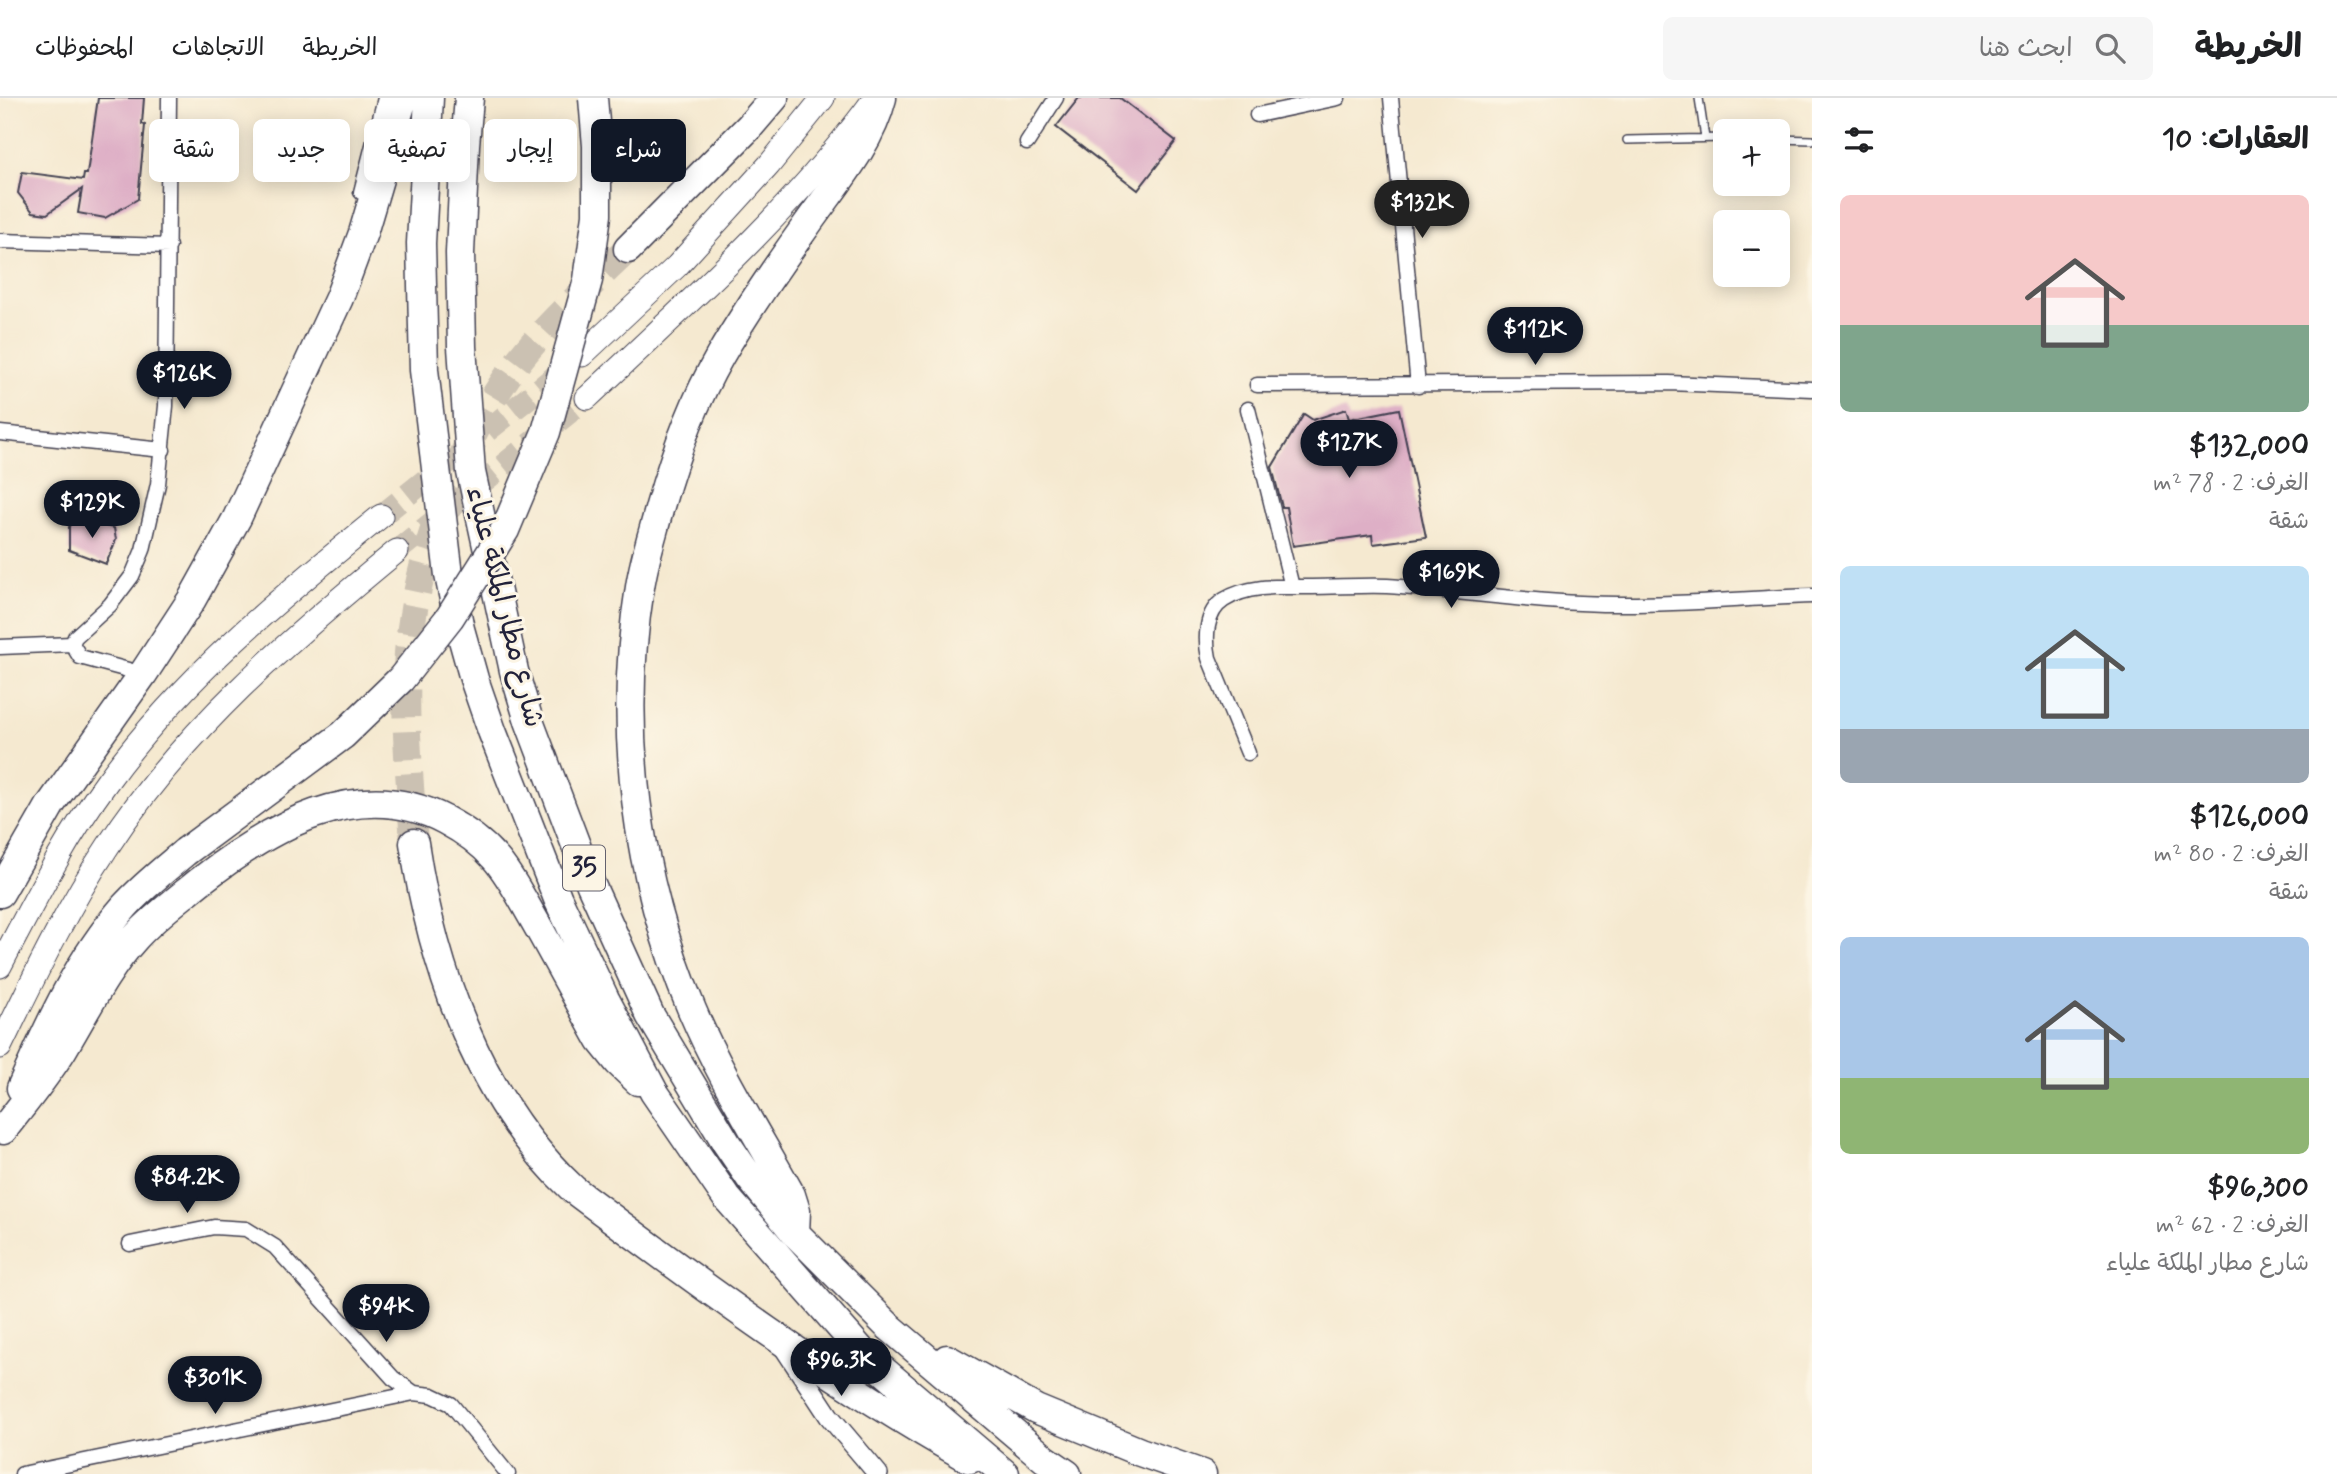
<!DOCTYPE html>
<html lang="ar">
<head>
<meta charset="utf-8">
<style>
  :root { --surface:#fff; --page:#f6f6f6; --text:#202124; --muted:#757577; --line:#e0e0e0; --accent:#111827 }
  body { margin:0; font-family:Mynerve,"Playpen Sans Arabic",sans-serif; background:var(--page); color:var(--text); direction:rtl; height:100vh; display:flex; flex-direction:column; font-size:26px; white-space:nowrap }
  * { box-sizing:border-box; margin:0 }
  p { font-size:23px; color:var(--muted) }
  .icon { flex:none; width:38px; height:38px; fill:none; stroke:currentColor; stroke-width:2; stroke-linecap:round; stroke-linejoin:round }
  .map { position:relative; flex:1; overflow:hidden; direction:ltr }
  .panel { display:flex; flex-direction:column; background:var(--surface); width:525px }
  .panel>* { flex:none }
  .hud { position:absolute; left:21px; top:21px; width:665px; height:63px; direction:rtl; display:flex; gap:14px }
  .tools { position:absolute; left:1713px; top:21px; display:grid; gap:14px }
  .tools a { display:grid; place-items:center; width:77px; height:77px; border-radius:10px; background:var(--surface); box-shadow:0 4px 18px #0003; font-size:35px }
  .price { position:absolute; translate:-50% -60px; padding:0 16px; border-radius:24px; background:var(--accent); color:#fff; font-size:23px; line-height:46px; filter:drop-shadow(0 2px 4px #0008) }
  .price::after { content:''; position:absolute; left:50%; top:42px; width:21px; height:16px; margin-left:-10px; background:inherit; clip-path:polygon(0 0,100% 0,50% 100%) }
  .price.selected { background:#222; color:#fff }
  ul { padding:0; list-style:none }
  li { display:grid; align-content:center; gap:14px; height:371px; padding:0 28px }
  li span { display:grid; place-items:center; height:217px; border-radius:10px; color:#555 }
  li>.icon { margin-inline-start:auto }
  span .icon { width:126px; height:126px; fill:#fffc; stroke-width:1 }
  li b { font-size:30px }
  h2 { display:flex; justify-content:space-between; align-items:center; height:84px; padding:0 28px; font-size:30px }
  .tag { padding:0 24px; border-radius:10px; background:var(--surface); box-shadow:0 4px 18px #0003; font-size:24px; line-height:63px }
  .tag.selected { background:var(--accent); color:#fff }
  header { display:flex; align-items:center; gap:42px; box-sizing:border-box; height:98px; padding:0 35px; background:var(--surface); border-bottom:2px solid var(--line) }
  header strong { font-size:33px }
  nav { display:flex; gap:38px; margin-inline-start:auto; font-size:24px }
  .search { width:490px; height:63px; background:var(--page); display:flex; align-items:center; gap:18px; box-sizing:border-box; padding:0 24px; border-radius:10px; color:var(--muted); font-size:26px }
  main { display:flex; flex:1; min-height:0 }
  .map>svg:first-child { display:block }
  .building { fill:#deafc6 }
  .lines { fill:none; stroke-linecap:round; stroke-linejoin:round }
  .primary-tunnel { stroke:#cbc1b2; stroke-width:23; stroke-dasharray:23 11; stroke-linecap:butt }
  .motorway-tunnel { stroke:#cbc1b2; stroke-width:28; stroke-dasharray:28 14; stroke-linecap:butt }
  .service-casing { stroke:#424051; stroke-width:10 }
  .minor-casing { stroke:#424051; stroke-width:17 }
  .tertiary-casing { stroke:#424051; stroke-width:22 }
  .primary-casing { stroke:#424051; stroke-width:25 }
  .motorway-casing { stroke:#424051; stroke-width:31 }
  .service { stroke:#fff; stroke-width:7 }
  .minor { stroke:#fff; stroke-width:14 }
  .tertiary { stroke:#fff; stroke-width:19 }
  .primary { stroke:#fff; stroke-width:23 }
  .motorway { stroke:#fff; stroke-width:28 }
  .motorway-bridge-casing { stroke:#424051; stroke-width:31; stroke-linecap:butt }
  .motorway-bridge { stroke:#fff; stroke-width:28 }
  .labels { text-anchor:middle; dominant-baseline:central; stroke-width:6; stroke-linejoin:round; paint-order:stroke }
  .shield { fill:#fcf5e5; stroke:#63616e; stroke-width:2 }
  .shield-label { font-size:26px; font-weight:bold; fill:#22223b }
  .street-label { font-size:28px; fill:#22223b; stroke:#fcf5e5 }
</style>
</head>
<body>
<header>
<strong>الخريطة</strong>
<div class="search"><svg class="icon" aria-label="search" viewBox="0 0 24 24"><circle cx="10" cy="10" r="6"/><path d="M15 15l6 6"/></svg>ابحث هنا</div>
<nav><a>الخريطة</a><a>الاتجاهات</a><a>المحفوظات</a></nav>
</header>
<main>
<section class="panel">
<h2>العقارات: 10<svg class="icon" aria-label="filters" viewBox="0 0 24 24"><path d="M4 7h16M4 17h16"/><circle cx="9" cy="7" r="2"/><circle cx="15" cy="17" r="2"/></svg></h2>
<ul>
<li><span style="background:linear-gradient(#f6c9c9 60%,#7fa58c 0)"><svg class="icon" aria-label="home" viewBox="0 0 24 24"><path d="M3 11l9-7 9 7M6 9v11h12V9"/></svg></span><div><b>$132,000</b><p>الغرف: 2 · 78 m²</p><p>شقة</p></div></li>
<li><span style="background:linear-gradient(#bfe0f5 75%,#9aa5b1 0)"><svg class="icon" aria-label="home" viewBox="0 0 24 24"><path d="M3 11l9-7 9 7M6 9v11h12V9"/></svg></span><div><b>$126,000</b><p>الغرف: 2 · 80 m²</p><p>شقة</p></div></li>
<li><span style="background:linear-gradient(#a9c7e8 65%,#8fb573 0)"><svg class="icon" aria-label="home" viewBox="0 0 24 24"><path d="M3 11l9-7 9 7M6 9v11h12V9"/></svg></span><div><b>$96,300</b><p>الغرف: 2 · 62 m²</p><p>شارع مطار الملكة علياء</p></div></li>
</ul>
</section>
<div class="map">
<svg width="1812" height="1376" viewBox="0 0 1812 1376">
  <rect width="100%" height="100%" fill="#fcf5e5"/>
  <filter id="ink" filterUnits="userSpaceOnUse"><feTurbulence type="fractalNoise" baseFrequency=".0143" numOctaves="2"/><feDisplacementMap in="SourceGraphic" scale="14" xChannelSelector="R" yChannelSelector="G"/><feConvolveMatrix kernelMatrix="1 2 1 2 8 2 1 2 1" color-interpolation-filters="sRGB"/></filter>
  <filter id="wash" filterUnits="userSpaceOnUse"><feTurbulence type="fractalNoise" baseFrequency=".00686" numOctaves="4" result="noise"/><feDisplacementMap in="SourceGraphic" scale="28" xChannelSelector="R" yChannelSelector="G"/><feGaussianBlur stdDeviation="1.57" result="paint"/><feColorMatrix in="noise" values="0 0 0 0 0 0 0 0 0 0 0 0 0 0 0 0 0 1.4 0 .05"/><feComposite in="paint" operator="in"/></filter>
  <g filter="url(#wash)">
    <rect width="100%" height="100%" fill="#f5e9d0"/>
    <g id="blocks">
      <!-- building -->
      <path class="building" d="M98,0H144L142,26L145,27L138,101L105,120L78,115L82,91L47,116L33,114L18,95L22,74L83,82L84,76H87Z
        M1079,0H1120L1176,43L1138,92L1056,29Z
        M1346,311L1349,321L1399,311L1426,439L1373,446L1372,437L1293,448L1286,409H1282L1272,369L1304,316L1313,322Z
        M72,420L114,430L116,442L106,466L69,452V429Z"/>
    </g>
  </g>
  <g filter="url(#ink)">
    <use href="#blocks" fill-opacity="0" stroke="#424051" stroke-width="2"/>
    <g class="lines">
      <!-- primary-tunnel -->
      <path class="primary-tunnel" d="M381,418L568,268
        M397,453L587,300"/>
      <!-- motorway-tunnel -->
      <path class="motorway-tunnel" d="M414,745C410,682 403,618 408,555C417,456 460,339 520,261C552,221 591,187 628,151"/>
      <defs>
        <path id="service" d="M1699,0L1705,40
          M1778,41L1812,42
          M1627,42L1726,40"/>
        <path id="minor" d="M1391,0L1418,288
          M1257,17L1338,0
          M1027,45L1056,0
          M361,94L385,0
          M0,143L169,148
          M1257,287L1669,285L1812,291
          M1248,311L1292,489
          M0,335L163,352
          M0,549L72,546
          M143,576L80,559L72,546L75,539L110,507L132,478L143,452L158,386L166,308L169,0
          M1248,655L1209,560C1205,541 1205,514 1224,502C1249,486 1284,489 1312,489C1337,489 1362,487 1387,488C1466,493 1546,507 1626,506C1688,506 1750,500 1812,498
          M130,1146L214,1129L246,1131L275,1149L393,1280L414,1295L432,1297L451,1306L508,1376
          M22,1376L414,1295"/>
        <path id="tertiary" d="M783,1248L829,1318L878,1376"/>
        <path id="primary" d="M582,257L677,168L769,67L823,0
          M587,300C686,207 795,110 875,0
          M0,868C33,805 65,741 107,684C183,579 282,498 381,418
          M0,949C33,881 66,811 108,748C184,631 290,541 397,453"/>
        <path id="motorway" d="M429,0L421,145L424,272L449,477L460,531L474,581L492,633L558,801L605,901L654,994L726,1099L865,1257L1005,1376
          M469,0L465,47L460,155L462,249L471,374L514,573L529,623L591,787L650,917L727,1046L750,1080L795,1135L887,1227L1045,1361L1067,1376
          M628,151L750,28L774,0
          M414,745C433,872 479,1003 574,1092C702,1188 831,1283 970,1361
          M0,795L51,706L143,576L192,501L237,420L339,200L363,135L403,0
          M21,990C50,925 78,862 125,808C143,788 165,771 185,754
          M3,1032C24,1005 45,980 63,951C86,913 105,873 135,840C154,819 177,802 199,784C268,730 358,676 445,722C464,732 481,744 495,760C510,777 521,799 532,818C556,860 578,902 601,943L618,964L638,983
          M795,1135L796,1113L791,1097C757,1036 719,976 692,912C636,780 617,631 640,489C644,462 653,435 660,408C675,355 693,305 720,258C746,213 776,170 806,128C834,88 870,48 882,0
          M947,1261L1036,1311L1140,1354L1202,1376"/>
      </defs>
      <!-- service casing -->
      <use href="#service" class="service-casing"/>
      <!-- minor casing -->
      <use href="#minor" class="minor-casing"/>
      <!-- tertiary casing -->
      <use href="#tertiary" class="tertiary-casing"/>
      <!-- primary casing -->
      <use href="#primary" class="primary-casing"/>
      <!-- motorway casing -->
      <use href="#motorway" class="motorway-casing"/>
      <!-- service -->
      <use href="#service" class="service"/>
      <!-- minor -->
      <use href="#minor" class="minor"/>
      <!-- tertiary -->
      <use href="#tertiary" class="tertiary"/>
      <!-- primary -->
      <use href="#primary" class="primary"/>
      <!-- motorway -->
      <use href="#motorway" class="motorway"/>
      <defs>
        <path id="motorway-bridge" d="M185,754L343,637L401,581L450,519L505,432L546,334L588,182L597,117V48L593,0"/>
      </defs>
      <!-- motorway-bridge casing -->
      <use href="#motorway-bridge" class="motorway-bridge-casing"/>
      <!-- motorway-bridge -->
      <use href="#motorway-bridge" class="motorway-bridge"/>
    </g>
  </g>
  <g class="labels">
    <!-- shield labels -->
    <rect class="shield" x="563" y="747.5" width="42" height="45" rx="5"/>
    <g class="shield-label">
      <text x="584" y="770">35</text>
    </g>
    <!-- street labels -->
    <g class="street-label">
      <text transform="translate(504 509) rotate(76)">شارع مطار الملكة علياء</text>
    </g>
  </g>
</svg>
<div class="tools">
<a>+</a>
<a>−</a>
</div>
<b class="price selected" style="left:1422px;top:142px">$132K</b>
<b class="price" style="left:1535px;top:269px">$112K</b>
<b class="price" style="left:184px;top:313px">$126K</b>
<b class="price" style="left:1349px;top:382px">$127K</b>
<b class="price" style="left:92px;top:442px">$129K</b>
<b class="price" style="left:1451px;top:512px">$169K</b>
<b class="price" style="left:187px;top:1117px">$84.2K</b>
<b class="price" style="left:386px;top:1246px">$94K</b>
<b class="price" style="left:841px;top:1300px">$96.3K</b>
<b class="price" style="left:215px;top:1318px">$301K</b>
<div class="hud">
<a class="tag selected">شراء</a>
<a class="tag">إيجار</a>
<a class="tag">تصفية</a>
<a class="tag">جديد</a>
<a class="tag">شقة</a>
</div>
</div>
</main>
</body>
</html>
